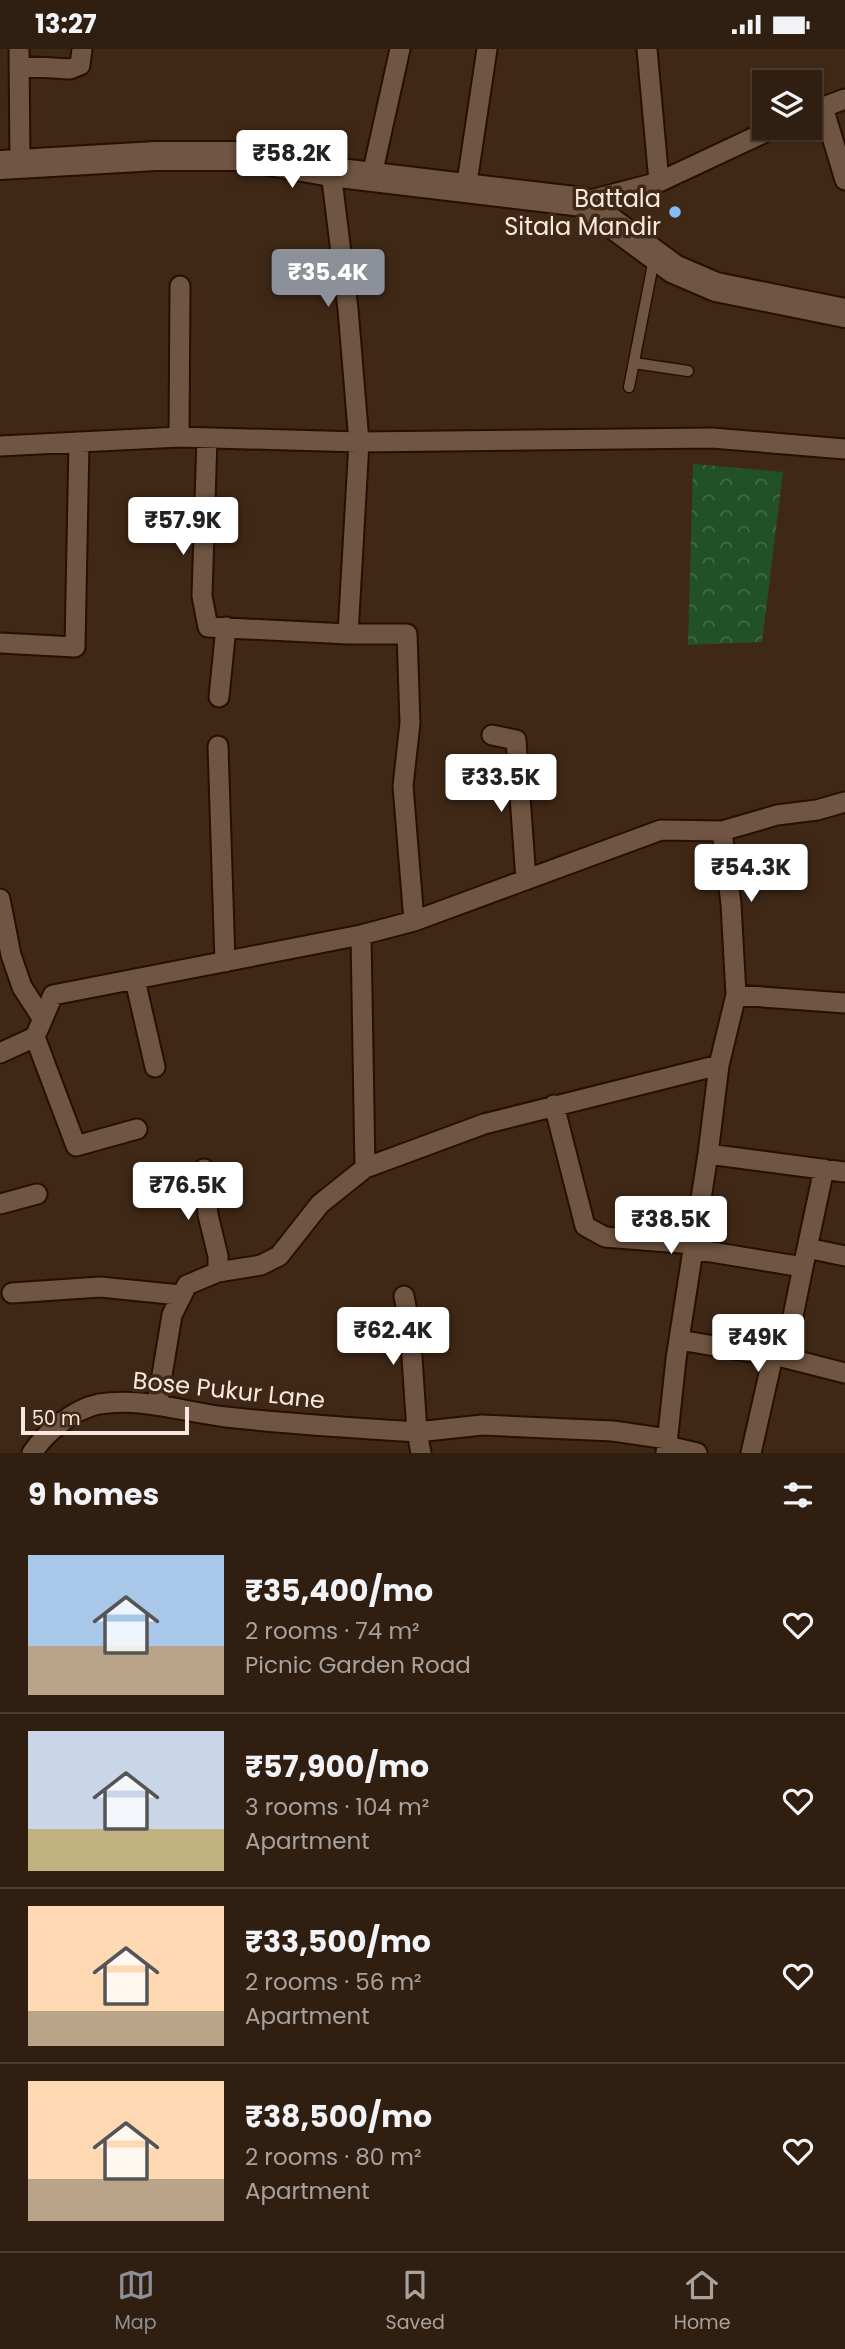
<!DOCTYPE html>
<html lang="en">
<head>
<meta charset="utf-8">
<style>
  :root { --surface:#301e10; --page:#3c2b1e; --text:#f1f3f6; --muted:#a8a29f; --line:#4b3c30; --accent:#8c9099 }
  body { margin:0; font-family:Poppins,sans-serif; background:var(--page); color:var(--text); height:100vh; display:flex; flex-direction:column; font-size:26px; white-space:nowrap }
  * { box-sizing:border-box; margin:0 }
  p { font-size:23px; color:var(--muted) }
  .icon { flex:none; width:38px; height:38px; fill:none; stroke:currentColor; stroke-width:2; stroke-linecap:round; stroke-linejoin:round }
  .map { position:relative; height:1404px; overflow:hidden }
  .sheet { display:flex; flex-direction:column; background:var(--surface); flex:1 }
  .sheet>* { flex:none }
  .controls { position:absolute; left:752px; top:21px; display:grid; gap:14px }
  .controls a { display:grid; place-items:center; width:70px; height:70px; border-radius:0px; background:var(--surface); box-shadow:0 2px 5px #0004,0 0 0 2px var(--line); font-size:35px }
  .scale { position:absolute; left:21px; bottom:18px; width:168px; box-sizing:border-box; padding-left:7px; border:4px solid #f8e8dd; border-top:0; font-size:19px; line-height:24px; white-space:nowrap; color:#f8e8dd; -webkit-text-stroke:5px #402816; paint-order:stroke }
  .price { position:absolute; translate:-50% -60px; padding:0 16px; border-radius:7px; background:#fff; color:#222; font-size:23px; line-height:46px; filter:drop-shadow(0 2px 4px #0008) }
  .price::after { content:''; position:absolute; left:50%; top:42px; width:21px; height:16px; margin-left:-10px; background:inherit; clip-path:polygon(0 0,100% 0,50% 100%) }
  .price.selected { background:var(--accent); color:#fff }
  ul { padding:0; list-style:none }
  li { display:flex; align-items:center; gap:21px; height:175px; padding:0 28px }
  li+li { border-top:2px solid var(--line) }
  li span { display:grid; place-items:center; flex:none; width:196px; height:140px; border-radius:0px; color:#555 }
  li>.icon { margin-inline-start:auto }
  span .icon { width:84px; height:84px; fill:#fffc; stroke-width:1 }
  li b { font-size:30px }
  h2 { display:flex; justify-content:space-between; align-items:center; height:84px; padding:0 28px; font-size:30px }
  .status { display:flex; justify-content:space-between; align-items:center; height:49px; padding:0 35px; background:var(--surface); direction:ltr }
  .status svg { height:19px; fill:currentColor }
  .tab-bar { display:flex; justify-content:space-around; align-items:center; height:98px; border-top:2px solid var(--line); background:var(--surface); font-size:19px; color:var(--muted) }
  .tab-bar a { display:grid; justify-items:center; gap:4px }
  .tab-bar .selected { color:var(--accent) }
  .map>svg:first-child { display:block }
  .park { fill:url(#park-crowns) }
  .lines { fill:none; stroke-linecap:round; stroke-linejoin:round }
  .lane-casing { stroke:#261001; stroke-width:13 }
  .street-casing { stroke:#261001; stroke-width:23 }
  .secondary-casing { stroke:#261001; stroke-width:32 }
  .lane { stroke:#705542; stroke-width:10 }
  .street { stroke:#705542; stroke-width:19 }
  .secondary { stroke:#705542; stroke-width:28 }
  .poi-dot { fill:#84bcfb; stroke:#402816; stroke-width:2.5 }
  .labels { text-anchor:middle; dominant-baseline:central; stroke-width:7; stroke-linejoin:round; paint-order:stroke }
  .poi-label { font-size:24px; fill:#f8e8dd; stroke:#402816; text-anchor:end }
  .street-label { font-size:24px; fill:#f8e8dd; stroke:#402816 }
</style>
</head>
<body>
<div class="status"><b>13:27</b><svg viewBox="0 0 49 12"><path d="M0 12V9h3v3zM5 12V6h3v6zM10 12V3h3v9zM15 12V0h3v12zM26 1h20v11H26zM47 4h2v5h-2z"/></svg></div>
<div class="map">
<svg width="845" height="1404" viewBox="0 0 845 1404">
  <defs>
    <pattern id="park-crowns" width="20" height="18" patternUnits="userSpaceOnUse" patternTransform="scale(1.75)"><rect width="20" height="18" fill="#225127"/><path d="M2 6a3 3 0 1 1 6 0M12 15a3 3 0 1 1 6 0" fill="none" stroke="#436a46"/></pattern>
  </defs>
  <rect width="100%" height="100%" fill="#402816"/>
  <!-- park -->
  <path class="park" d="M693,415L783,423L762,593L688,596Z"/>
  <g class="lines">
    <defs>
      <path id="lane" d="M634,314L688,322
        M629,338L654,210"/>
      <path id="street" d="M19,0L20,115
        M647,0L659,133
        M19,17L70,20L80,16L82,0
        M823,58L845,131
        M810,63L845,50
        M331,123L348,260L359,393L348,585H407L410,674L403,737L414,872
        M372,126L400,0
        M466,140L487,0
        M583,153L659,133L774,79
        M179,388L180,237
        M207,389L202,547L208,578L348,585
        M0,397L179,388L359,393L712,389L845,400
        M0,594L75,598L79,393
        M219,648L226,578
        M492,686L516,691L526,831
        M218,697L225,913
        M0,850L11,906L22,938L42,969
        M135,931L155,1018
        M736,946L845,954
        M35,988L76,1097L137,1080
        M0,1004L35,988L53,946L361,886
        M554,1056L585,1177L605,1188L693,1195
        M708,1105L845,1123
        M365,1119L361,886L414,872L661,781L722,782
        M204,1120L208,1166L218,1207V1223
        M0,1155L37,1145
        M807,1199L845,1207
        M693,1200L803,1218L824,1120
        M12,1244L100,1238L180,1246
        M404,1247L410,1279L417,1383L482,1376L613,1382L668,1390
        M790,1282L803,1218
        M679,1291L782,1308L845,1324
        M157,1356L172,1266L187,1236L218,1223L261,1216L279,1207L320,1155L365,1119L484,1075L719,1016
        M667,1397L697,1404
        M32,1404C46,1383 74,1360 99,1355C142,1348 183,1363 226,1368C289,1375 354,1379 417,1383L421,1404
        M666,1404L676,1310L708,1105L719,1016L736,946L731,855L722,782L777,766L817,761L845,753
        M751,1404L773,1307"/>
      <path id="secondary" d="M0,116L156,107H242L331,123L583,153L674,220L716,238L845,264"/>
    </defs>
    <!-- lane casing -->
    <use href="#lane" class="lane-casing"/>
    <!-- street casing -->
    <use href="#street" class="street-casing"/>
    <!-- secondary casing -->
    <use href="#secondary" class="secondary-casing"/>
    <!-- lane -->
    <use href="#lane" class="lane"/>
    <!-- street -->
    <use href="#street" class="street"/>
    <!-- secondary -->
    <use href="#secondary" class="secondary"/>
  </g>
  <!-- markers -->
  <circle class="poi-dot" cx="675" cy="163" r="7"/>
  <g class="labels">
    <!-- poi labels -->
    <g class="poi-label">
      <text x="661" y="149">Battala<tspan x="661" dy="28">Sitala Mandir</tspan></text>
    </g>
    <!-- street labels -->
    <g class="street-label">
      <text transform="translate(229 1341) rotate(6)">Bose Pukur Lane</text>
    </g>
  </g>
</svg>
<div class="controls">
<a><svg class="icon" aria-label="layers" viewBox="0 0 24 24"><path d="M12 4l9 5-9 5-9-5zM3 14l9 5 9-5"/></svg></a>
</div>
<div class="scale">50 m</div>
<b class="price" style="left:292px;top:141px">₹58.2K</b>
<b class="price selected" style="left:328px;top:260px">₹35.4K</b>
<b class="price" style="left:183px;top:508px">₹57.9K</b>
<b class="price" style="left:501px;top:765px">₹33.5K</b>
<b class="price" style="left:751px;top:855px">₹54.3K</b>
<b class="price" style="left:188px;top:1173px">₹76.5K</b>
<b class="price" style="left:671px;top:1207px">₹38.5K</b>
<b class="price" style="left:393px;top:1318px">₹62.4K</b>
<b class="price" style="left:758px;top:1325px">₹49K</b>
</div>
<section class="sheet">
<h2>9 homes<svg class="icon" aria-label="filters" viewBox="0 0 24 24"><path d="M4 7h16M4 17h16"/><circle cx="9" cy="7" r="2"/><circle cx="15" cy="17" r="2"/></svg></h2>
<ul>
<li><span style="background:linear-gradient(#a9c7e8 65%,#b9a48a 0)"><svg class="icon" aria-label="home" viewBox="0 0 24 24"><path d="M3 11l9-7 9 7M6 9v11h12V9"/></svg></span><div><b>₹35,400/mo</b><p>2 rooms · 74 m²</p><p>Picnic Garden Road</p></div><svg class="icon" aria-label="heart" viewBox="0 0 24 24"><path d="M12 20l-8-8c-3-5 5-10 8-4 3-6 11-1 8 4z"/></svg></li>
<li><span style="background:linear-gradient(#c9d6e8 70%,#c2b280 0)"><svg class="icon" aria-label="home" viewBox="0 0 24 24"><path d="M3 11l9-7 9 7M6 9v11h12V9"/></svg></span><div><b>₹57,900/mo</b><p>3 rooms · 104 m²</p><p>Apartment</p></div><svg class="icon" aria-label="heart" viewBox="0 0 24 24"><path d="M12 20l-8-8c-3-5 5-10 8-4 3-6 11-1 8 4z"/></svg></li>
<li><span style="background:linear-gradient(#ffd9b3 75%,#b9a48a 0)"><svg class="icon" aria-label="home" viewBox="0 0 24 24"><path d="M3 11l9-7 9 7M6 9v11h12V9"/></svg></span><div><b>₹33,500/mo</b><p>2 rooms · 56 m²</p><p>Apartment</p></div><svg class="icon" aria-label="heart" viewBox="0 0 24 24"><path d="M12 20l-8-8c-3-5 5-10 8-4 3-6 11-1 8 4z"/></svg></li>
<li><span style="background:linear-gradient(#ffd9b3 70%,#b9a48a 0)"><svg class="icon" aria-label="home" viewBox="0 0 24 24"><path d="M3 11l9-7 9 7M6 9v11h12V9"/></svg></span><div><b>₹38,500/mo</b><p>2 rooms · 80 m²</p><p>Apartment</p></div><svg class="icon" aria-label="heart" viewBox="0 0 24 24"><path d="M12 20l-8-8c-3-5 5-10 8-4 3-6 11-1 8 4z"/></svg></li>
</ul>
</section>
<nav class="tab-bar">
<a class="selected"><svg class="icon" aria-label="map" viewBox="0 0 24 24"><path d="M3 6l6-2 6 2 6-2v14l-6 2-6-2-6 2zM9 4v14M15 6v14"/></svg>Map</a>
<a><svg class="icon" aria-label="saved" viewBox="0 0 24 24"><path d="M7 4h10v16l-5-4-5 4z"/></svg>Saved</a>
<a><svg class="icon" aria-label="home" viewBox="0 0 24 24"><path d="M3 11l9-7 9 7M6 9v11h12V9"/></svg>Home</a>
</nav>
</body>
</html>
